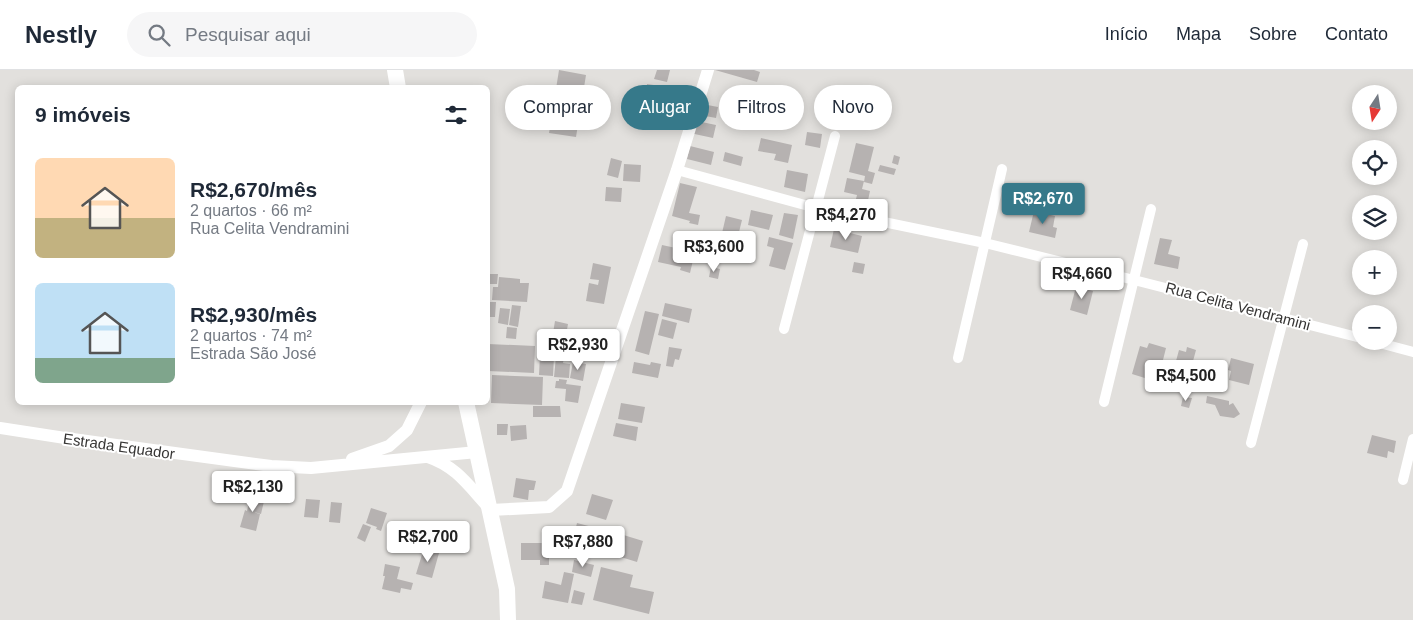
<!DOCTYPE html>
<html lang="pt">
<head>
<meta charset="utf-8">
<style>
  :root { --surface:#fff; --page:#f6f6f7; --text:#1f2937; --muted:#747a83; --line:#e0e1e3; --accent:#36798a }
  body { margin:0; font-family:Helvetica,sans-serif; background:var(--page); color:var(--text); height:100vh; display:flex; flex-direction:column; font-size:19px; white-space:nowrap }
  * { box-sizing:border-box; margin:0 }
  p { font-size:16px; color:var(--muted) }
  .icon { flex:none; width:28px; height:28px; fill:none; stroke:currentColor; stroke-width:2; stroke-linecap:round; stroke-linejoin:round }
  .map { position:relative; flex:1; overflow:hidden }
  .details { position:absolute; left:15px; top:15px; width:475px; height:320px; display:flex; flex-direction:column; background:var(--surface); border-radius:8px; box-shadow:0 2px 12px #0003 }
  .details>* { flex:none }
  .hud { position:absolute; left:505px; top:15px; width:475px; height:45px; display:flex; gap:10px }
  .needle { width:32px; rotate:192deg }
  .fabs { position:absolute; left:1352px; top:15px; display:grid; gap:10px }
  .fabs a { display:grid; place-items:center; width:45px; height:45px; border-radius:50%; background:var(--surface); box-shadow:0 2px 12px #0003; font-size:25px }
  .price { position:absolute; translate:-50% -42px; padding:0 11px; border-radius:5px; background:#fff; color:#222; font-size:16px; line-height:32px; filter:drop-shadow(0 1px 2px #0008) }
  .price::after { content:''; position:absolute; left:50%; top:30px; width:15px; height:11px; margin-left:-8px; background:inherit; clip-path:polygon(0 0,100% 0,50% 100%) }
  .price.on { background:var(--accent); color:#fff }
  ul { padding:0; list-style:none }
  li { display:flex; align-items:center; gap:15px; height:125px; padding:0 20px }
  li span { display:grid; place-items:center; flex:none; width:140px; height:100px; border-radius:8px; color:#555 }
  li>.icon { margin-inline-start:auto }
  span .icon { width:60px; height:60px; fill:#fffc; stroke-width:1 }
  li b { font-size:21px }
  h2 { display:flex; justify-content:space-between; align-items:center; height:60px; padding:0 20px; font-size:21px }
  .chip { padding:0 18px; border-radius:22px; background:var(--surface); box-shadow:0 2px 12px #0003; font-size:18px; line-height:45px }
  .chip.on { background:var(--accent); color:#fff }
  header { display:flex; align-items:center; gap:30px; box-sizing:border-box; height:70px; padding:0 25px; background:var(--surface); border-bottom:1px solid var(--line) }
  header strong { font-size:24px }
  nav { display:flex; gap:28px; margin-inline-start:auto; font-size:18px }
  .search { width:350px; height:45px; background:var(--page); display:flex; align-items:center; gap:12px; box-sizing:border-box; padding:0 18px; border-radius:28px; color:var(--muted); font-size:19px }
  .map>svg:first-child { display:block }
  .building { fill:#b6b2b1 }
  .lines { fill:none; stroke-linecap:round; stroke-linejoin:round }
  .minor { stroke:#fff; stroke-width:10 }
  .tertiary { stroke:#fff; stroke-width:12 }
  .primary { stroke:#fff; stroke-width:16 }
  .labels { text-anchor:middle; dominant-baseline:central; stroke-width:4; stroke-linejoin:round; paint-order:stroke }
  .street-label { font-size:15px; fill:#363534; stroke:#fff }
</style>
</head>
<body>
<header>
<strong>Nestly</strong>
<div class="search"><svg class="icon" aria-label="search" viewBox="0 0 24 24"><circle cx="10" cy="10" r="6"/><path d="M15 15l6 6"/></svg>Pesquisar aqui</div>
<nav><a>Início</a><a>Mapa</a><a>Sobre</a><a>Contato</a></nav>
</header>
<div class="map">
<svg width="1413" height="550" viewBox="0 0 1413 550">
  <rect width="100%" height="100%" fill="#e2e0dd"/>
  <!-- building -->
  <path class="building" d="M559,0L586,5L576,67L549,63Z
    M657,0H670L667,12L654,9Z
    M715,0H754L760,2L757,12Z
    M647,14L667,17L666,28L646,25Z
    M628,32L658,35L656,53L626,51Z
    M702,34L718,37L716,48L700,45Z
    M732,45L749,48L746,59L730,56Z
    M692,50L716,55L713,68L690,63Z
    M807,62L822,64L820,78L805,75Z
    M761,68L792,75L788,93L774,90L776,84L758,81Z
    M856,73L874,77L868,101L875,103L872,114L864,112L865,106L849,102Z
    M690,76L714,82L711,95L687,89Z
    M725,82L743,87L741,96L723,91Z
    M894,85L900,87L898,95L892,93Z
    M611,88L622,91L618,108L607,105Z
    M624,94L641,95L640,112L623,111Z
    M880,95L896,99L894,105L878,101Z
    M787,100L808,104L805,122L784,117Z
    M847,108L864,111L862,119L870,121L867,135L855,133L857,125L844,122Z
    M680,113L697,117L689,143L700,145L698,155L689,153L690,151L672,146Z
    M606,117L622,118L621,132L605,131Z
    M751,140L773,145L769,160L748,155Z
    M1034,141L1055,146L1053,157L1057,158L1055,168L1029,162Z
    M784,143L798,145L793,169L779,165Z
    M726,146L742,150L738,166L722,163Z
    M834,159L862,166L858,183L830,177Z
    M769,167L793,173L785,200L769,196L774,178L767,176Z
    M1160,168L1172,170L1168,184L1180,187L1178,199L1154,194Z
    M662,175L685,180L684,184L694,186L690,203L680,200L681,197L658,192Z
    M732,176L745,179L742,190L730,188Z
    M854,192L865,194L863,204L852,202Z
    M593,193L611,197L604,234L586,231L589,213L598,215L599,210L590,209Z
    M711,197L720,199L718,209L709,207Z
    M488,204H498L497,214H489L490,210H488Z
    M499,207L520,209V213H529L527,232L492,230L493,217H498Z
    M1077,213L1086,215L1085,219L1093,221L1087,245L1070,240Z
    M488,232H496L495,247H488Z
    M665,233L692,239L689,253L662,246Z
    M512,235L521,236L518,257L509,255Z
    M500,238L510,239L508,255L498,253Z
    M645,241L659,244L649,285L635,281Z
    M662,249L677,253L673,269L658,265Z
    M555,251L568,254L566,265L553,263Z
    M507,257L517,258L516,269L506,268Z
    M577,261L593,263L591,281L575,279Z
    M1149,273L1166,278L1161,298H1158L1157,302L1151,300L1148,309L1132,304L1140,276L1147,278Z
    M488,274L535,276L534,303L488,301Z
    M669,277L682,279L679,290L675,289L673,297L666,296Z
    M1187,277L1196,280L1189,306L1173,302L1179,280L1186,282Z
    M540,285L554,286L553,306L539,305Z
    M556,287L564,288L563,293L570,294L569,308L554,307Z
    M1231,288L1254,294L1249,315L1229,310L1231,301L1228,300Z
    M573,292L586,294L583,311L570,308Z
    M634,292L650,295L651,292L661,294L658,308L632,303Z
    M492,305L543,307L542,335L491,333Z
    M559,309L567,310L566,314L581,316L578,333L565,331L566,319L555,318L556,311H559Z
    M1207,326L1229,331V335L1233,333L1240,344L1234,348L1220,346L1215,335L1206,333Z
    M1183,327L1192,328L1189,338L1181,336Z
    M621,333L645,337L642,353L618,349Z
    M533,336H560L561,347H533Z
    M616,353L638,357L636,371L613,366Z
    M497,354H508L507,365H497Z
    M526,355L527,369L511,371L510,356Z
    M1372,365L1396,371L1394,383L1388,381L1387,388L1367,383Z
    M516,408L536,411L534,420H529L528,430L513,427Z
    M251,424L265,427L261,444L250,441L260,444L256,461L240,457L245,440L247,441Z
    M592,424L613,430L606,450L586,444Z
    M306,429L320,430L318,448L304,447Z
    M331,432L342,433L340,453L329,452Z
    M371,438L387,443L381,461L376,459L377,457L366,453Z
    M577,453L600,459L596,475L573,469Z
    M363,454L371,457L365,472L357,468Z
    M617,463L643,471L637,492L611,484Z
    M521,473H549V495H540V490H521Z
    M424,478L439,483L432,508L416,504Z
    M574,490L594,495L591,507L572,502Z
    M385,494L400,497L397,509L413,513L411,520L401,518L400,523L382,519L385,506H383Z
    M601,497L633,505L630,517L654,522L649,544L593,530Z
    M564,502L574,504L568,533L542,528L545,511L561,515Z
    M574,520L585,523L582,535L571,533Z"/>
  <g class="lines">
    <!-- minor -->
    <path class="minor" d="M677,100L816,138L985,173L1134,210L1361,268
      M784,259L835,66
      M1372,271L1413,282
      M958,288L1002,99
      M1104,332L1151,139
      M1251,373L1303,174
      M1403,410L1413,369"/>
    <!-- tertiary -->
    <path class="tertiary" d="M0,358L65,368L271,396L311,398L477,382
      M428,387C458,397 470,418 491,440L549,437L567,421L677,100L708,0
      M352,389L389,376L407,360L421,332"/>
    <!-- primary -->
    <path class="primary" d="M395,0L398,18
      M466,332L507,519L508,550"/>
  </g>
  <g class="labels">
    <!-- street labels -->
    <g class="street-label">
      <text transform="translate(1238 236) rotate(15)">Rua Celita Vendramini</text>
      <text transform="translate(119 376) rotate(8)">Estrada Equador</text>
    </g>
  </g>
</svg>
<div class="fabs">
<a><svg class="needle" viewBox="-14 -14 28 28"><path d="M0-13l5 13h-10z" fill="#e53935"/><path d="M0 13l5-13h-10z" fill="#747a83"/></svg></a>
<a><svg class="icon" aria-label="locate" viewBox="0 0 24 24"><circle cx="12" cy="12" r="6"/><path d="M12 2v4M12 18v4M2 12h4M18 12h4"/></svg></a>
<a><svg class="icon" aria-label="layers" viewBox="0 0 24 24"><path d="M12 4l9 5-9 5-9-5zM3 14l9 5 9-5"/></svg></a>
<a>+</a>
<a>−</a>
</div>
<b class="price on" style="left:1043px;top:155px">R$2,670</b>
<b class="price" style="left:846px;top:171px">R$4,270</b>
<b class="price" style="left:714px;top:203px">R$3,600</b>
<b class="price" style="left:1082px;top:230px">R$4,660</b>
<b class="price" style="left:578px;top:301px">R$2,930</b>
<b class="price" style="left:1186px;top:332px">R$4,500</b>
<b class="price" style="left:253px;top:443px">R$2,130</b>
<b class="price" style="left:428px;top:493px">R$2,700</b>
<b class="price" style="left:583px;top:498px">R$7,880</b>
<div class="hud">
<a class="chip">Comprar</a>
<a class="chip on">Alugar</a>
<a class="chip">Filtros</a>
<a class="chip">Novo</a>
</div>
<section class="details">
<h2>9 imóveis<svg class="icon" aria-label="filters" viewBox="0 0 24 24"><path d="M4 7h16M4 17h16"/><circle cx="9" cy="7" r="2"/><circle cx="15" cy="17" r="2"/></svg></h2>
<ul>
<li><span style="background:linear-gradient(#ffd9b3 60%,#c2b280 0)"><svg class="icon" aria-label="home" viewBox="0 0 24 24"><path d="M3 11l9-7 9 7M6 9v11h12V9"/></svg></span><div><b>R$2,670/mês</b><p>2 quartos · 66 m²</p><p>Rua Celita Vendramini</p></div></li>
<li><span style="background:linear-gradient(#bfe0f5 75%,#7fa58c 0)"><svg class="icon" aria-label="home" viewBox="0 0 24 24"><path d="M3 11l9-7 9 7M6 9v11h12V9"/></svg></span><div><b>R$2,930/mês</b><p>2 quartos · 74 m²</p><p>Estrada São José</p></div></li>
</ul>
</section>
</div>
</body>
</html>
